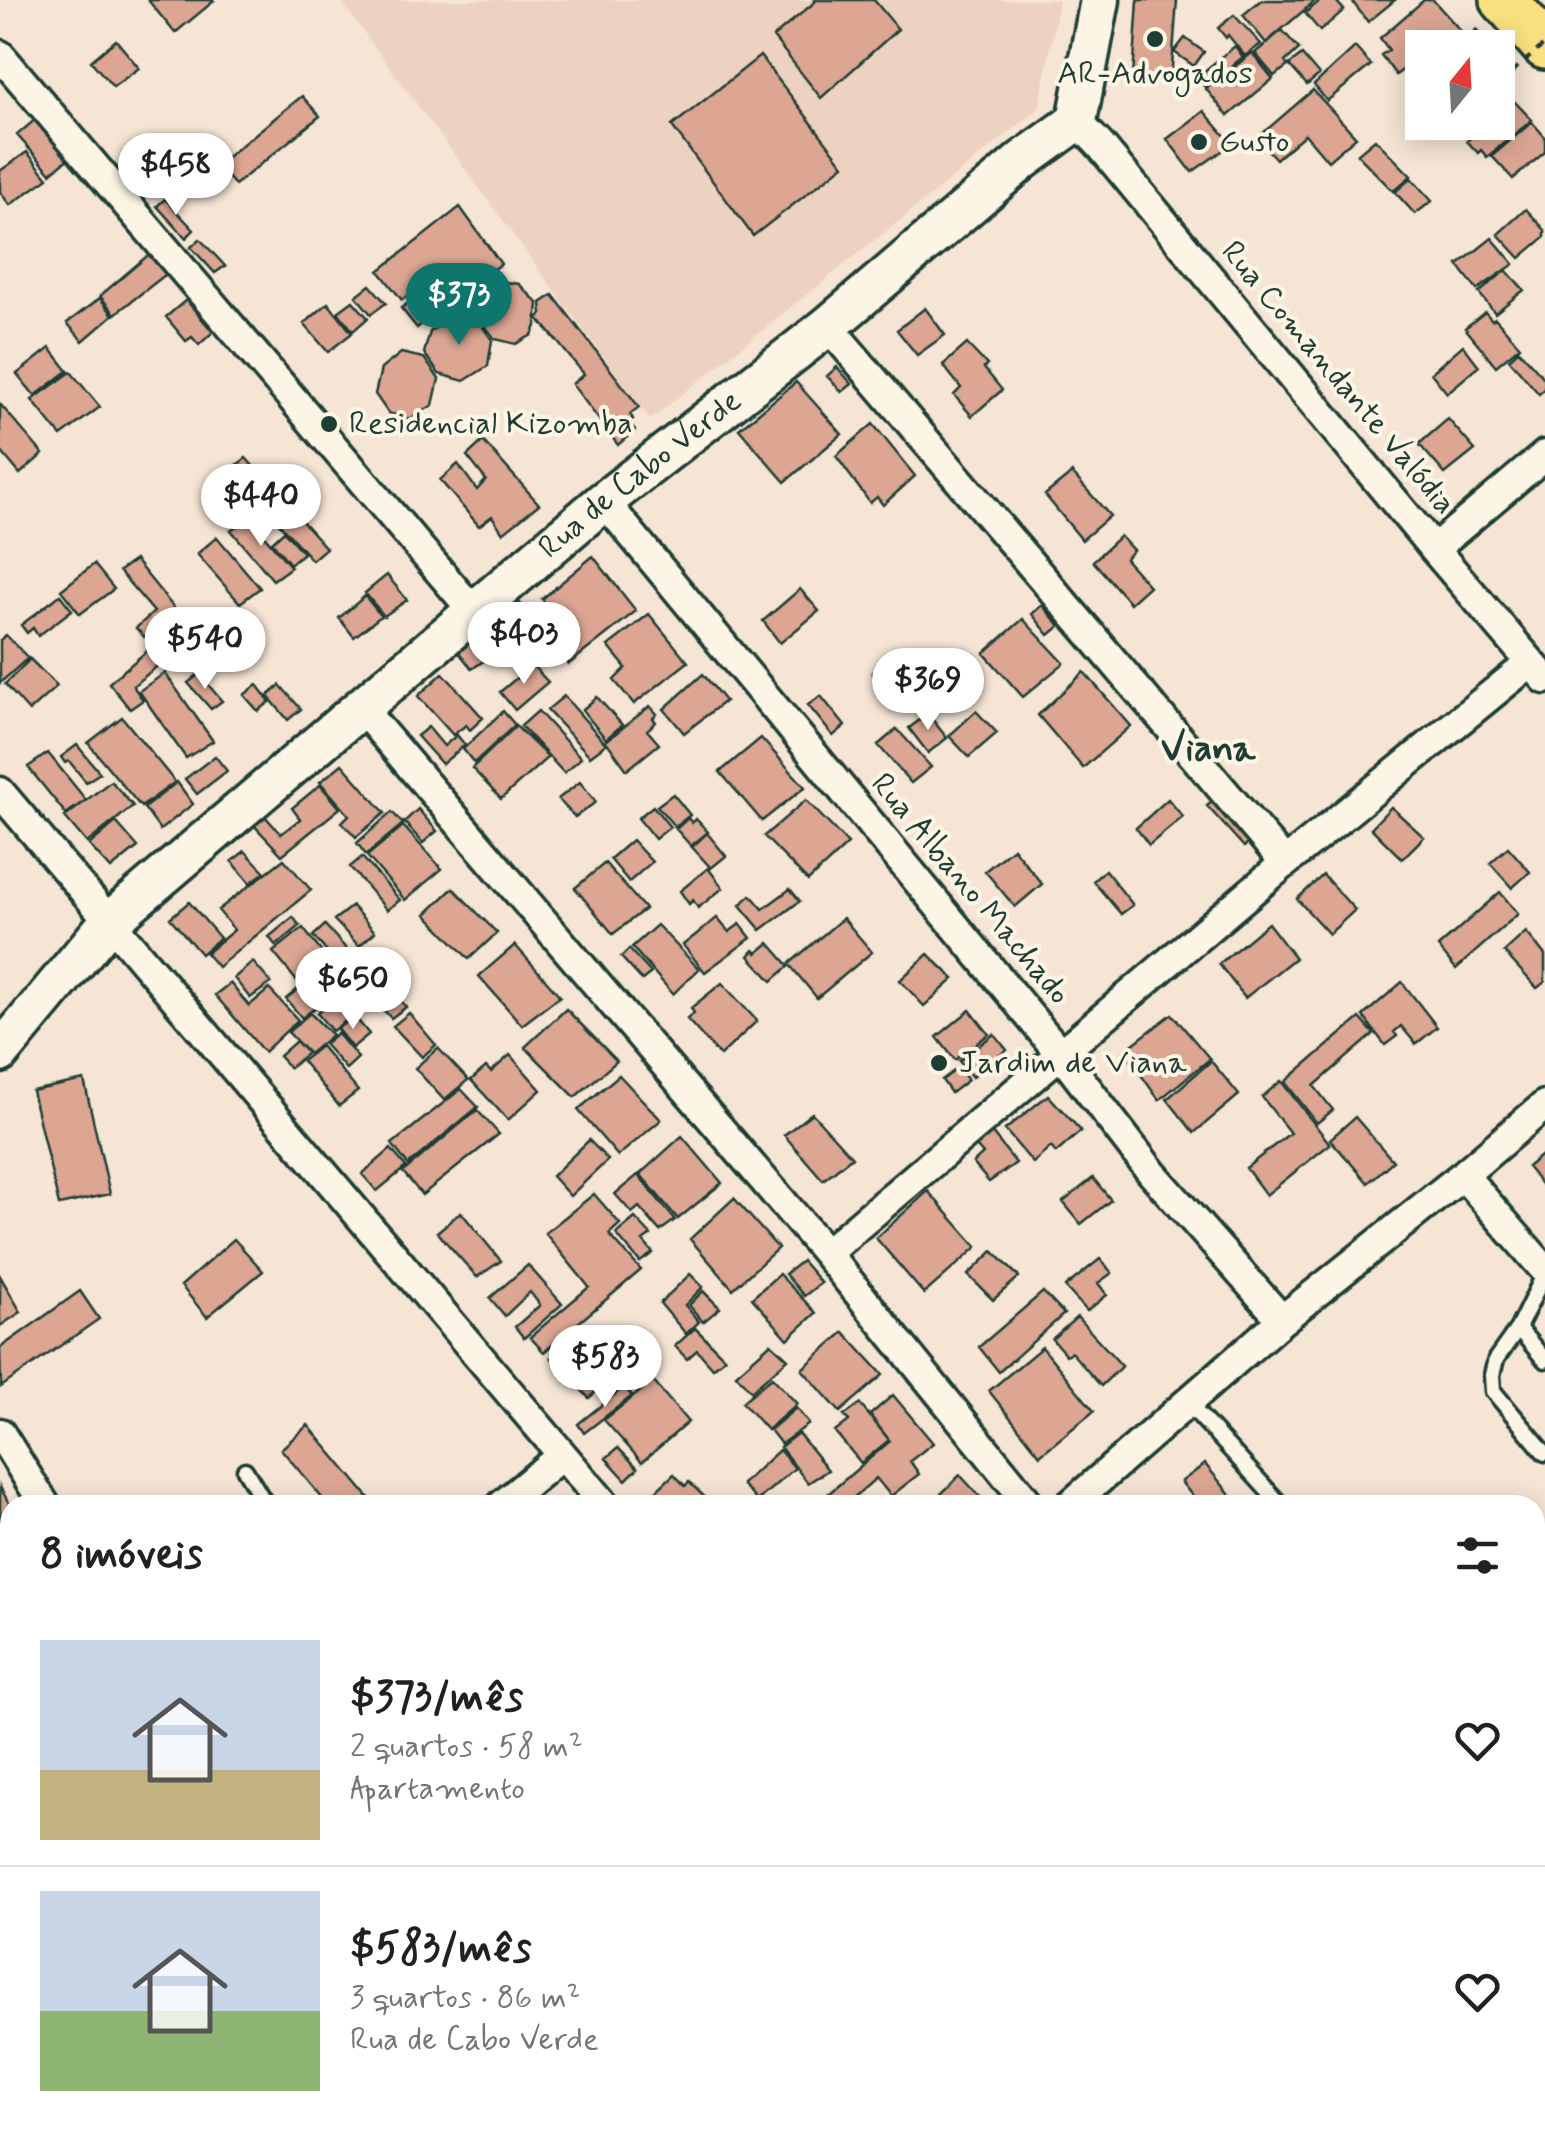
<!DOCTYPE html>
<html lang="pt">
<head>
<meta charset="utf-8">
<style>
  :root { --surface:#fff; --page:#f2f2f2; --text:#202124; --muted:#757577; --line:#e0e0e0; --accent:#0f766e }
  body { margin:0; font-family:Mynerve,sans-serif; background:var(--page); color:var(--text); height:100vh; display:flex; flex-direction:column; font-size:38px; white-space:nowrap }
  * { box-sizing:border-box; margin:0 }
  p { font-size:32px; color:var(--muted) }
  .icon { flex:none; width:55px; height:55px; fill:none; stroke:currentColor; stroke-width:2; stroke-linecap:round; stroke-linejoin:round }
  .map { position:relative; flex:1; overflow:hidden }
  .side { position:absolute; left:0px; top:1495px; width:1545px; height:642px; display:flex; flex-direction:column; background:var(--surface); border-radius:30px 30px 0 0; box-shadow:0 5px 25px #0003 }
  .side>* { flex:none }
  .needle { width:65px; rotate:18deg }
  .buttons { position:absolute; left:1405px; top:30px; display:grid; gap:20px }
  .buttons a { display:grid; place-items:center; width:110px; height:110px; border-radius:0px; background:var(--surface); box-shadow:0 5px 25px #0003; font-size:50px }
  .price { position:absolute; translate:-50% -85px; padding:0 22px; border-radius:35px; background:#fff; color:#222; font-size:32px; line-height:65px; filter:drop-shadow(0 2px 5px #0008) }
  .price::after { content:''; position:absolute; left:50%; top:60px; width:30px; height:22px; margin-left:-15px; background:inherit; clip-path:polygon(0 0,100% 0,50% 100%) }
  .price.selected { background:var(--accent); color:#fff }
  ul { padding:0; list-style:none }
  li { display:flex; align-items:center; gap:30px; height:250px; padding:0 40px }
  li+li { border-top:2px solid var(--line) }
  li span { display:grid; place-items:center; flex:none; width:280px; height:200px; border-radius:0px; color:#555 }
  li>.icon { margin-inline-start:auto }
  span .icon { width:120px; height:120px; fill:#fffc; stroke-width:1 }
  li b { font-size:42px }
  h2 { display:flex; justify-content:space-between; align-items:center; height:120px; padding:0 40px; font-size:42px }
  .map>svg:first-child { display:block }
  .built { fill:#eed2c1 }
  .building { fill:#dca693; stroke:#1f3d34; stroke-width:2.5 }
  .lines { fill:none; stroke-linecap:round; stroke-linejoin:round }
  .service-casing { stroke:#1f3d34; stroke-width:21 }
  .pedestrian-casing { stroke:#1f3d34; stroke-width:28 }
  .minor-casing { stroke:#1f3d34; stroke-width:35 }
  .secondary-casing { stroke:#1f3d34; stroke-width:45 }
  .trunk-casing { stroke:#1f3d34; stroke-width:52 }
  .path { stroke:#1f3d34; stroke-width:4; stroke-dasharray:8 8; stroke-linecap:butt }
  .service { stroke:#fcf5e5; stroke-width:14 }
  .pedestrian { stroke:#fcf5e5; stroke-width:20 }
  .minor { stroke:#fcf5e5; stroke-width:28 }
  .secondary { stroke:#fcf5e5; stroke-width:38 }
  .trunk { stroke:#fae180; stroke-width:45 }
  .path-bridge { stroke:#1f3d34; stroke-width:4; stroke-dasharray:8 8; stroke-linecap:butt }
  .poi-dot { fill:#1f3d34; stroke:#fcf5e5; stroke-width:4 }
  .labels { text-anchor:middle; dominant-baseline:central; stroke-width:8; stroke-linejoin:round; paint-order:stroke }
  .poi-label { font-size:32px; fill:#1f3d34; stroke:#fcf5e5; text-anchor:start }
  .street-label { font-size:32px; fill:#1f3d34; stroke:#fcf5e5 }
  .quarter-label { font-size:38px; font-weight:bold; fill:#1f3d34; stroke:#fcf5e5 }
</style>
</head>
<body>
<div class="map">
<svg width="1545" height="2137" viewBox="0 0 1545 2137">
  <rect width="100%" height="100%" fill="#f6e5d5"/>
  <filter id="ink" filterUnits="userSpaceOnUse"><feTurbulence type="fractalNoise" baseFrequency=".01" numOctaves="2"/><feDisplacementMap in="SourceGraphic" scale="20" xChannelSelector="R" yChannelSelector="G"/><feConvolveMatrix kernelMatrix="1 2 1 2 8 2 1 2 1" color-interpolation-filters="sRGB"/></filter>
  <g filter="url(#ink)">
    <!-- built -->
    <path class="built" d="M340,0H1059L1039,109L650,420Z
      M533,2128H1094L1102,2137H537L530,2130Z"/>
    <!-- building -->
    <path class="building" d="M148,0H213L214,1L175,33Z
      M814,0H874L898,29L821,98L773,37L815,2Z
      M1138,0H1177L1171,80L1133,78Z
      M1261,0H1316L1266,43L1243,15Z
      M1321,0H1335L1344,10L1320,31L1305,13Z
      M1351,0H1395L1368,22Z
      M1424,0H1433L1467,38L1456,48H1422V78L1417,82L1405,68L1396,75L1381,55L1389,50L1380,38Z
      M1234,15L1261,44L1245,56L1228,35L1226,38L1218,28Z
      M1282,30L1299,49L1285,62L1288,66L1274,76L1255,53Z
      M1185,38L1204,52L1194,66L1174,52Z
      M116,40L139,68L113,87L91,61Z
      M1235,46L1243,57L1205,87L1197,77Z
      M1355,47L1371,65L1327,101L1314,85Z
      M1252,53L1273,79L1228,116L1206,89Z
      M1302,55L1319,75L1307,85L1289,65Z
      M760,56L844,165L753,236L672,126Z
      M1313,90L1356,137L1328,161L1305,134L1276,159L1257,138Z
      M302,96L320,116L235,185L217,165Z
      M1513,100L1532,120L1487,157L1481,150L1478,153L1467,141L1488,122H1498V114Z
      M1204,111L1232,144L1192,172L1167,139Z
      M37,118L70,157L51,173L17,135Z
      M1532,122L1545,137V152L1513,179L1492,156Z
      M1375,139L1411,176L1393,191L1357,154Z
      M202,147L217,163L196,182L181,165Z
      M27,152L48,178L10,205L0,192V171Z
      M1411,178L1432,201L1415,214L1395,192Z
      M165,199L194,230L186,238L157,206Z
      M460,207L501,264L436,313L418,288L402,300L379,271Z
      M1526,209L1545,230V237L1520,258L1498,234Z
      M1492,238L1514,264L1477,290L1458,265Z
      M200,239L225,266L215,273L191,247Z
      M153,251L170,271L115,314L100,296Z
      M1506,270L1524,290L1495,313L1479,293Z
      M499,281L519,284L538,303L536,326L532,335L516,344L495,339L478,317L480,294Z
      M370,285L386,303L371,314L356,296Z
      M553,295L639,407L630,414L633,419L629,422L635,430L618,445L572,384L584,374L538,318L542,314L541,303Z
      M419,296L434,314L417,328L401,308Z
      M100,298L113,315L83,341L67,323Z
      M186,300L213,332L199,345L192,337L186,341L166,317Z
      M353,301L368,318L353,331L338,312Z
      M328,303L352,333L328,352L304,324Z
      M925,308L945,335L917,355L897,330Z
      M1485,312L1492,320L1495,318L1520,346L1496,366L1465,328Z
      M450,316L478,320L492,340L488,366L464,381L439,374L424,353L430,332Z
      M967,344L987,365L984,368L1002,390L972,416L954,395L961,388L943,365Z
      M1463,345L1479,366L1447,393L1431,373Z
      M50,348L68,371L35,396L17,374Z
      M1519,350L1545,379V389L1539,394L1509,359Z
      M401,353L424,358L439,379L433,405L410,419L388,413L375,394L381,369Z
      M837,367L852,384L842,392L827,376Z
      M71,372L100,407L61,436L32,400Z
      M796,382L842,434L785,482L739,429Z
      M0,404L43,454L20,474L0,450Z
      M1448,419L1475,450L1445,474L1419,444Z
      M873,424L915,476L883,505L877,497L870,503L836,456Z
      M483,441L539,504L503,533L492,516L479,526L440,480L458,464L477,490L486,480L467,456Z
      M246,458L326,548L312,560L231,470Z
      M1072,473L1110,516L1082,540L1045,495Z
      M248,517L291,567L273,580L231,530Z
      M284,531L303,553L290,564L272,542Z
      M1120,536L1133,550L1125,559L1149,586L1130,603L1093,561Z
      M217,537L260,588L240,603L197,554Z
      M593,556L636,611L569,664L555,647L571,635L542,599Z
      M135,560L183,619L152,645L136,628L154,612L119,571Z
      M94,564L114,589L80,614L61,590Z
      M387,575L407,600L384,616L365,593Z
      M800,589L819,611L780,643L763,621Z
      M60,595L72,610L38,636L33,628L27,633L21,625Z
      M365,596L381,616L354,637L339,618Z
      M517,600L541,627L523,642L500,615Z
      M1042,605L1060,626L1049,635L1032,614Z
      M649,614L688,662L634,704L614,680L626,668L608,646Z
      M1023,619L1064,663L1023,697L984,653Z
      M487,621L506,645L472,669L454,646Z
      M6,635L28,658L0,683V640Z
      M166,635L178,649L133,686L143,700L130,709L109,683Z
      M896,652L917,675L892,698L872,673Z
      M30,659L57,686L29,711L5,684Z
      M532,665L548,682L515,710L500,692Z
      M1084,672L1131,726L1083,768L1038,715Z
      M165,673L213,741L186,758L139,691Z
      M443,673L483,718L470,730L466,725L453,735L418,696Z
      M199,674L222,701L211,709L188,683Z
      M703,674L725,701L684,733L664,709Z
      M257,685L270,702L258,711L244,695Z
      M280,685L301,709L288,720L268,696Z
      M564,696L606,744L590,756L547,710Z
      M821,696L845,726L833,736L808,705Z
      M597,697L622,725L606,739L582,710Z
      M650,706L657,714L653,718L656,722L647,730L659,744L627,770L606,741Z
      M503,711L515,725L474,763L463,749Z
      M538,711L581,758L564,773L521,726Z
      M976,711L997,733L969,757L949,736Z
      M928,714L947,738L928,753L909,728Z
      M122,717L175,782L141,807L88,743Z
      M516,726L548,757L501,799L472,768Z
      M428,727L444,746L457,735L465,745L442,764L417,736Z
      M897,729L931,767L911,783L878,745Z
      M761,738L805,787L762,821L720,772Z
      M77,745L100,773L86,782L69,761L65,763L61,757Z
      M48,753L86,800L66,814L28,767Z
      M215,756L227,771L197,794L185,779Z
      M342,764L385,813L356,837L342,822L349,815L320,782Z
      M111,781L133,806L87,843L65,817Z
      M177,782L193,804L160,830L144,808Z
      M580,782L596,802L575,817L558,799Z
      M320,785L340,808L282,855L251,822L262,813L281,834L300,819L292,808Z
      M673,794L690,815L675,827L657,806Z
      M1168,799L1183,817L1149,845L1136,828Z
      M1216,799L1253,839L1244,847L1207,806Z
      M806,800L848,844L808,881L764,836Z
      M653,806L670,827L655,839L638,818Z
      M1391,807L1424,837L1402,859L1371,828Z
      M418,809L437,831L423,843L404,822Z
      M392,812L403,824L366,855L357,843Z
      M688,818L692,823L696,819L708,832L691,846L676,829Z
      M116,822L138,847L111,869L89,845Z
      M403,826L442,869L405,900L367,856Z
      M707,833L726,856L711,868L692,847Z
      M632,840L652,862L629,882L610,859Z
      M1508,847L1530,872L1512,888L1490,863Z
      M1013,848L1042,884L1015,907L985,871Z
      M245,851L265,872L250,883L232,861Z
      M362,857L400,900L387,910L350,867Z
      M284,859L311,890L218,967L206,953L234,930L218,910Z
      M605,863L645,909L613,934L575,888Z
      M708,868L723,888L698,908L693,900L689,904L680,891Z
      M1105,870L1133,905L1121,914L1093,881Z
      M1323,875L1355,910L1329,934L1297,899Z
      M453,888L497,933L469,959L426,914Z
      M790,889L800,901L761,930L740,905L751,895L763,909Z
      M1500,892L1518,914L1456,969L1438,947Z
      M189,902L220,938L201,954L170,918Z
      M352,906L375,932L359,946L334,920Z
      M293,917L300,926L276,946L269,937Z
      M717,918L729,932L740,924L751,938L705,972L683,945Z
      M843,918L872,952L817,998L789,964Z
      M1268,923L1295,958L1245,998L1219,964Z
      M325,925L349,952L336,962L313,936Z
      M657,925L699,969L673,994L632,947Z
      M303,928L329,962L300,985L273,952Z
      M1526,932L1545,955V982L1537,988L1504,952Z
      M769,943L789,966L772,981L749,956L754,950L757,953Z
      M515,945L560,996L522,1025L479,976Z
      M629,949L651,973L642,980L621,957Z
      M356,952L373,972L356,985V988L371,1006L357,1017L325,978Z
      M928,954L954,979L924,1006L900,980Z
      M253,962L271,983L250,998L234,978Z
      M321,978L333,993L302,1018L286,999L309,980L313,984Z
      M366,979L381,993L388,987L406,1007L391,1018L360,984Z
      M1402,982L1437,1027L1416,1044L1401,1026L1394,1032L1397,1036L1385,1045L1363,1016Z
      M230,983L249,1006L269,989L298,1020L264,1052L215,995Z
      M722,983L757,1021L720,1056L687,1019L694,1013L691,1008Z
      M336,997L352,1016L332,1031L317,1013Z
      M566,1009L617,1061L575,1097L525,1047Z
      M970,1010L989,1034L955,1060L937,1037Z
      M310,1013L332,1035L309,1054L288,1032Z
      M409,1013L436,1045L422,1057L393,1026Z
      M1172,1014L1210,1059L1159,1100L1124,1051Z
      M354,1016L369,1034L352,1048L337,1029Z
      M1360,1018L1374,1034L1314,1086L1333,1110L1317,1123L1285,1082Z
      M337,1033L358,1058L346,1069L324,1044Z
      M994,1034L1007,1050L972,1077L959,1061Z
      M296,1041L307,1053L290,1068L279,1056Z
      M321,1046L358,1091L339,1106L302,1061Z
      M438,1048L468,1080L444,1100L415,1068Z
      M510,1055L541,1090L508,1120L471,1080L486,1067L491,1072Z
      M1211,1061L1239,1095L1194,1133L1167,1099Z
      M958,1068L968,1080L951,1093L942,1080Z
      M619,1075L661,1120L618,1156L578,1110Z
      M84,1080L110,1194L59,1205L32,1091Z
      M1281,1081L1330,1144L1266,1195L1246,1168L1290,1133L1262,1097Z
      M461,1089L478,1107L408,1165L392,1144Z
      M1048,1095L1081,1131L1056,1153L1051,1147L1033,1163L1005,1130Z
      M477,1110L499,1134L422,1195L403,1172Z
      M812,1113L852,1157L823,1180L784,1135Z
      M1355,1117L1393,1161L1368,1183L1330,1139Z
      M987,1127L1016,1163L989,1182L973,1163L983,1154L971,1140Z
      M682,1136L722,1183L678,1219L640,1174Z
      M589,1140L608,1160L570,1196L552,1176Z
      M391,1149L406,1167L377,1191L362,1174Z
      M1545,1152V1189L1527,1167Z
      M638,1175L675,1220L660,1231L639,1207L632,1213L615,1194Z
      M1093,1178L1111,1200L1081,1224L1063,1202Z
      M928,1191L977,1247L924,1294L876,1238Z
      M594,1194L620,1224L609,1234L641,1270L544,1352L530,1337L589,1287L545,1233Z
      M734,1198L778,1248L733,1289L690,1239Z
      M461,1212L501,1261L477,1277L437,1232Z
      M635,1218L651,1235L643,1241L653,1253L640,1262L616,1234Z
      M234,1239L263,1271L207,1317L181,1286Z
      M993,1251L1019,1277L993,1300L968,1275Z
      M1100,1259L1112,1273L1098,1283L1107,1295L1087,1311L1065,1287Z
      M802,1261L821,1283L804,1296L785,1274Z
      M528,1265L562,1304L524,1338L515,1327L540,1305L530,1292L505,1316L490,1298Z
      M690,1274L703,1287L685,1305L699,1322L686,1334L660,1303Z
      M779,1274L816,1313L788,1339L752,1298Z
      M0,1276L21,1312L0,1326Z
      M80,1291L99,1319L1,1387L0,1348Z
      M703,1291L720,1308L703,1322L689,1305Z
      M1043,1292L1064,1314L999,1372L979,1347Z
      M1077,1317L1122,1366L1101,1386L1071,1352L1066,1355L1052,1339Z
      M695,1328L725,1358L713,1368L697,1350L687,1359L675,1346Z
      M844,1332L883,1375L840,1412L802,1369Z
      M579,1334L615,1375L589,1398L551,1357Z
      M771,1343L788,1359L751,1391L736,1374Z
      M1042,1347L1094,1411L1040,1455L989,1391Z
      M772,1377L797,1404L767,1430L742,1402Z
      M653,1381L688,1422L642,1462L604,1420Z
      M624,1387L632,1396L584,1433L578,1424Z
      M893,1395L933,1443L910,1461L919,1474L891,1496L876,1478L851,1500L855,1505H837L828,1494L890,1441L870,1415Z
      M860,1404L889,1440L861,1463L835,1432L849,1421L844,1416Z
      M796,1408L809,1424L781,1444L770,1430Z
      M308,1425L375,1505H328L281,1449Z
      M798,1433L828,1470L808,1483L780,1447Z
      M618,1448L638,1468L626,1480L606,1458Z
      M779,1450L795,1468L757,1501L742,1484Z
      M1205,1464L1239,1505H1200L1181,1482Z
      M674,1474L685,1486L689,1482L713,1505H671L657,1490Z
      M960,1475L984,1501L979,1505H930Z
      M0,1487L10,1505V1532L0,1537Z
      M10,1549V1621L0,1605V1555Z
      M0,1729L10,1747V1783L0,1788Z
      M0,2097L10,2111V2128H21L27,2137H0Z
      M139,2128H171L177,2137H145Z
      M265,2128H297L305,2137H273Z"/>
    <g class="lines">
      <defs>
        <path id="service" d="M1545,1273L1518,1328L1496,1359L1492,1375L1493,1391L1545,1453
          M1518,1328L1545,1360
          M1188,1403L1281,1505
          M245,1470L266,1505
          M1535,1863L1545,1855
          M1436,2128L1439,2137"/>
        <path id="pedestrian" d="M1535,1928L1545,1940"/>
        <path id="minor" d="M0,55L474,612
          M1077,121L1100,145L1434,549L1545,679
          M828,326L1285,863
          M604,501L1060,1053L1152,1173L1282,1320
          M1434,549L1545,455
          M361,708L826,1253L1030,1505
          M0,792L605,1505
          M1463,1175L1545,1270
          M826,1253L1285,863L1530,663
          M0,1433L45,1505
          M502,1505L562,1455
          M1070,1505L1282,1320L1463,1175L1545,1105
          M0,1929L10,1920
          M0,2066L10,2082
          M38,2128L44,2137
          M509,2128L517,2137
          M1127,2128L1135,2137"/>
        <g id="secondary">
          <path id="s1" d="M0,1053L109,922L604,501L828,326L1023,160L1077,121L1100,0"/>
        </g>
        <path id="trunk" d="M1504,0L1545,46"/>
      </defs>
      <!-- service casing -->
      <use href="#service" class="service-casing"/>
      <!-- pedestrian casing -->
      <use href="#pedestrian" class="pedestrian-casing"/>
      <!-- minor casing -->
      <use href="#minor" class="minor-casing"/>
      <!-- secondary casing -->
      <use href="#secondary" class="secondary-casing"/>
      <!-- trunk casing -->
      <use href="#trunk" class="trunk-casing"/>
      <!-- path -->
      <path class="path" d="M1475,29L1491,48
        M1498,55L1512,72"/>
      <!-- service -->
      <use href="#service" class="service"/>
      <!-- pedestrian -->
      <use href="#pedestrian" class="pedestrian"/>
      <!-- minor -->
      <use href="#minor" class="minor"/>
      <!-- secondary -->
      <use href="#secondary" class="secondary"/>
      <!-- trunk -->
      <use href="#trunk" class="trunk"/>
      <!-- path-bridge -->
      <path class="path-bridge" d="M1512,72L1545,44"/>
    </g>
  </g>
  <!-- markers -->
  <g class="poi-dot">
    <circle cx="1155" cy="39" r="10"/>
    <circle cx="1199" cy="142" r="10"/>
    <circle cx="329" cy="424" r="10"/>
    <circle cx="939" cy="1063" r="10"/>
  </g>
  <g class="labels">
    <!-- poi labels -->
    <g class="poi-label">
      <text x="1155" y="74" text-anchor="middle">AR-Advogados</text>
      <text x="1219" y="142">Gusto</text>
      <text x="349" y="424">Residencial Kizomba</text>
      <text x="959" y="1063">Jardim de Viana</text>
    </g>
    <!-- street labels -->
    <g class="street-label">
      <text transform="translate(1338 378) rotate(50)">Rua Comandante Valódia</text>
      <text stroke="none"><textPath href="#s1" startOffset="865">Rua de Cabo Verde</textPath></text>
      <text transform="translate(970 889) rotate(50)">Rua Albano Machado</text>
    </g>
    <!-- quarter labels -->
    <g class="quarter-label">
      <text x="1208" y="749">Viana</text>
    </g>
  </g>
</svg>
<div class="buttons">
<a><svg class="needle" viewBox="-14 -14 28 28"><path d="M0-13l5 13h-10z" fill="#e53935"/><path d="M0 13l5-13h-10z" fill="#757577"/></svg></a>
</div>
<b class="price" style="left:176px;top:218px">$458</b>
<b class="price selected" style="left:459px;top:348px">$373</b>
<b class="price" style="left:261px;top:549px">$440</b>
<b class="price" style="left:524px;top:687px">$403</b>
<b class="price" style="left:205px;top:692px">$540</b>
<b class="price" style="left:928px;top:733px">$369</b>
<b class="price" style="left:353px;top:1032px">$650</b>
<b class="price" style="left:605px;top:1410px">$583</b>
<section class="side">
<h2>8 imóveis<svg class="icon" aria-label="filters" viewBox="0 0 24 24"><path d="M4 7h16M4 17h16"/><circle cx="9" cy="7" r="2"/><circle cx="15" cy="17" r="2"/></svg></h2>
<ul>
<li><span style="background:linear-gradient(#c9d6e8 65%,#c2b280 0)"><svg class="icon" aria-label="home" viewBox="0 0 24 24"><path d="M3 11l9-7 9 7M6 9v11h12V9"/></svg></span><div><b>$373/mês</b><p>2 quartos · 58 m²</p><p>Apartamento</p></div><svg class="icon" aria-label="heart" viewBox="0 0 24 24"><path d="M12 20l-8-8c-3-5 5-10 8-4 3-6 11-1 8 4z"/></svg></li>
<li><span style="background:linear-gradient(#c9d6e8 60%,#8fb573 0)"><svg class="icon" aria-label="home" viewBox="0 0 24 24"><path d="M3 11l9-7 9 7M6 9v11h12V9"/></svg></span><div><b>$583/mês</b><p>3 quartos · 86 m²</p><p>Rua de Cabo Verde</p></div><svg class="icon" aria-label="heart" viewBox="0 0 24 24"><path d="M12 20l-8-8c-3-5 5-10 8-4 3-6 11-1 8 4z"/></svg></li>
</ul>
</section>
</div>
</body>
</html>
